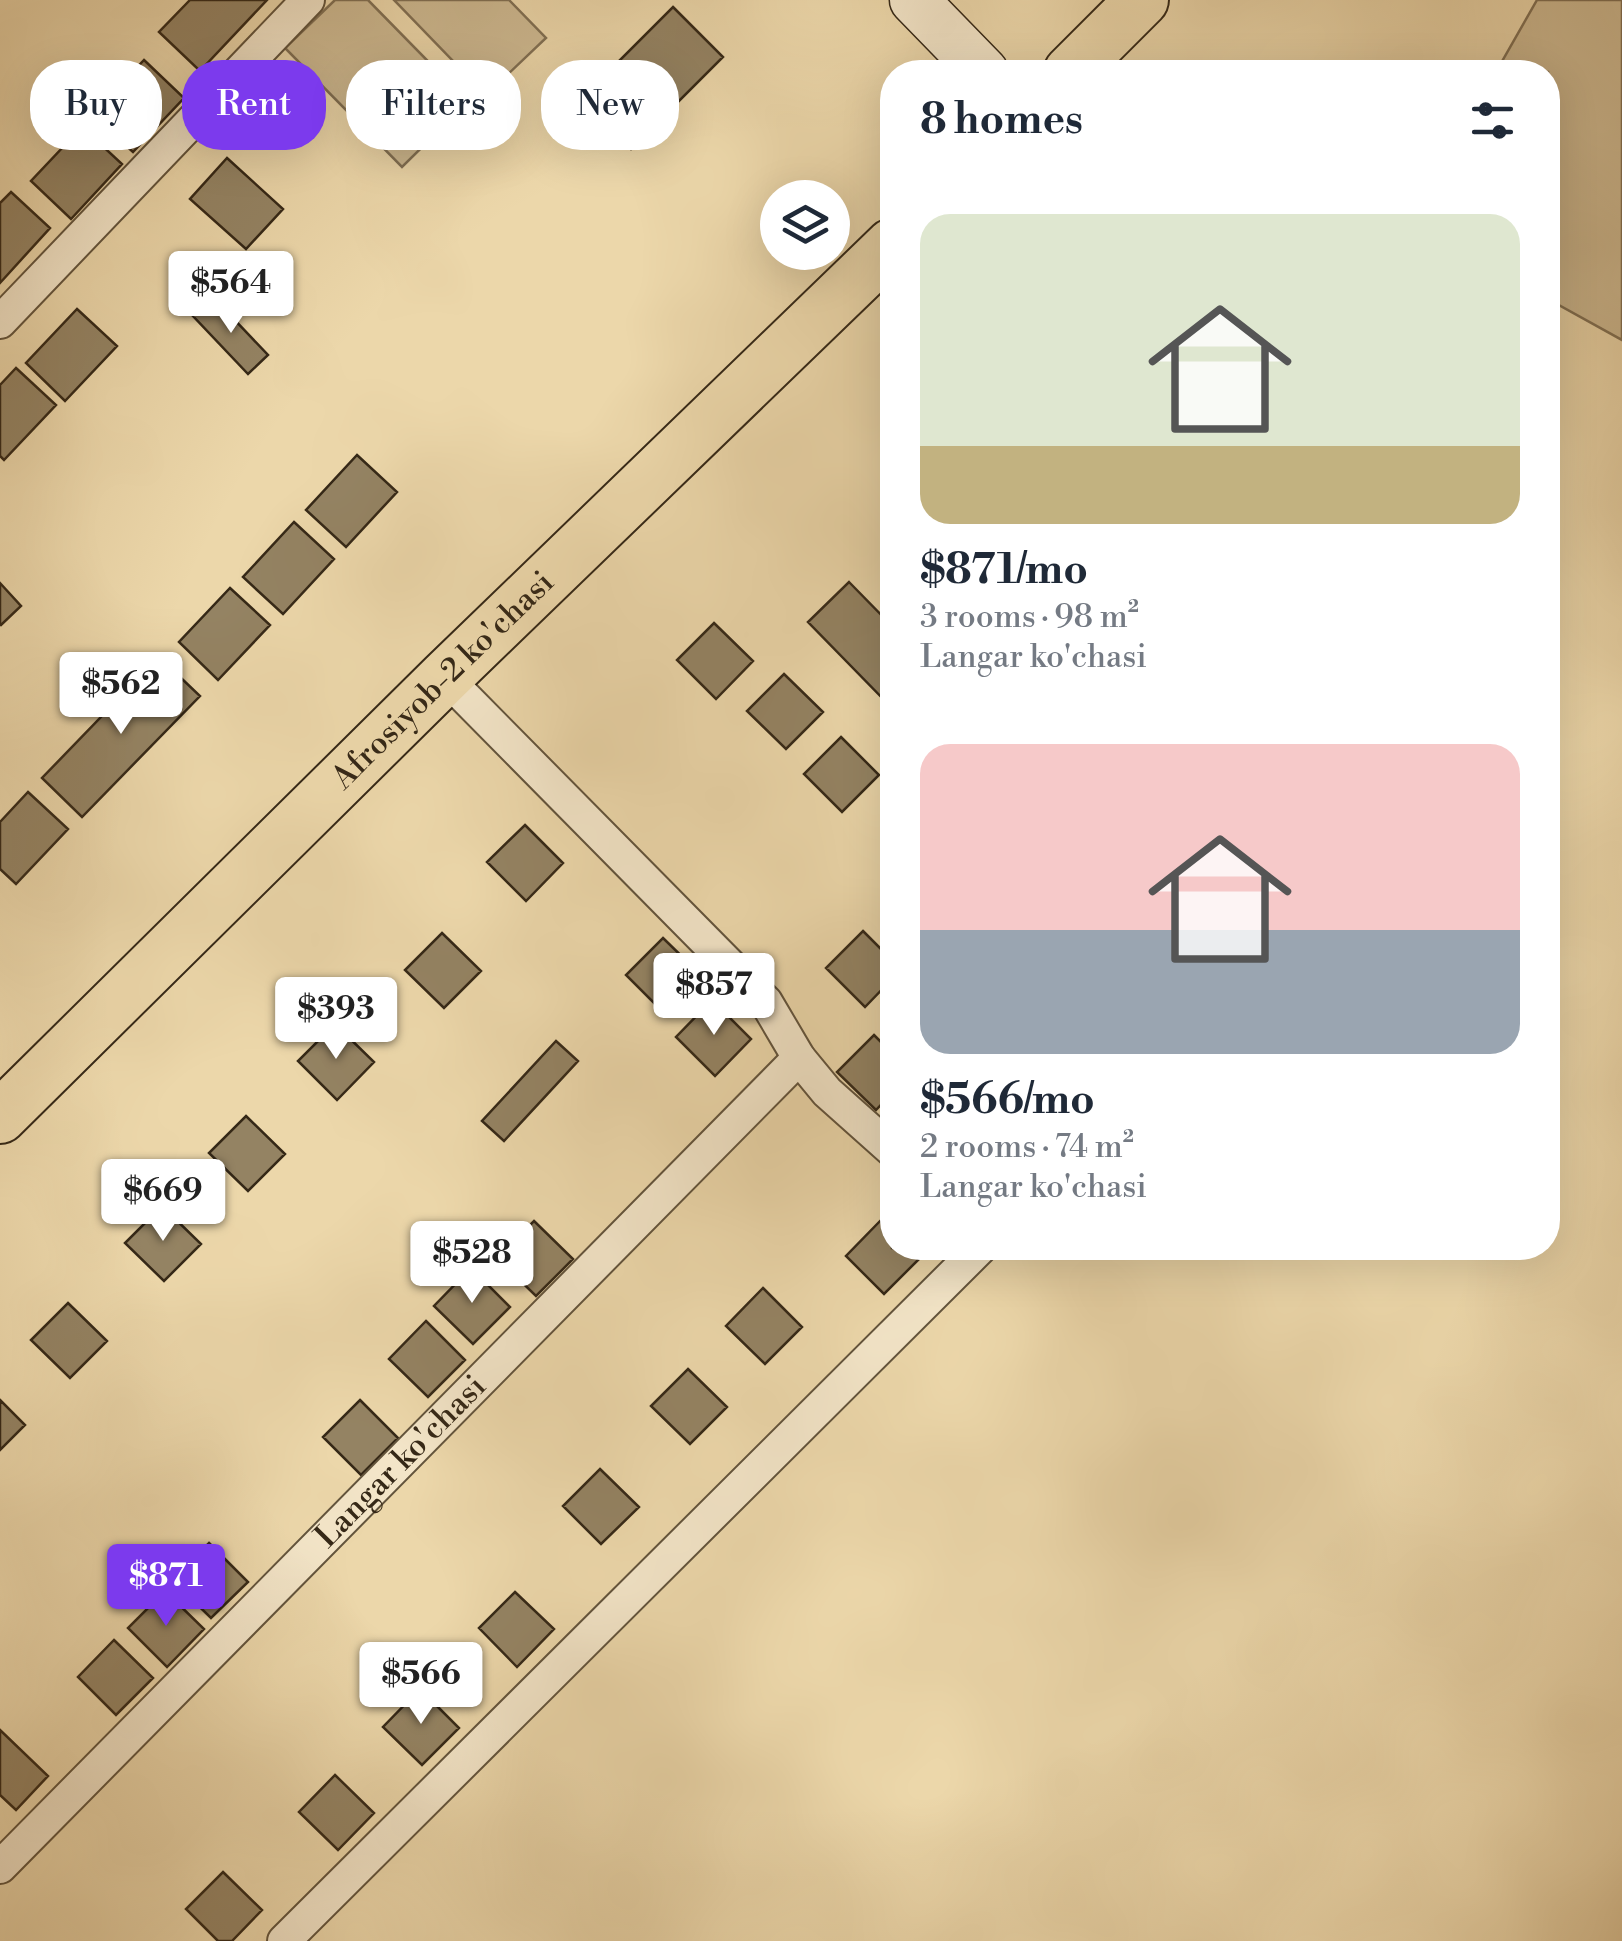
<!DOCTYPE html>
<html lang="en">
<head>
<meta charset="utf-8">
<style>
  :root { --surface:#fff; --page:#f6f6f7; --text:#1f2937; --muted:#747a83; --accent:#7c3aed }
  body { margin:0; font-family:"Libre Bodoni",serif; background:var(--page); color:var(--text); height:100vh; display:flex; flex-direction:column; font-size:38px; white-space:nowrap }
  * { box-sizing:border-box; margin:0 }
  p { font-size:32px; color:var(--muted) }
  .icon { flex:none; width:55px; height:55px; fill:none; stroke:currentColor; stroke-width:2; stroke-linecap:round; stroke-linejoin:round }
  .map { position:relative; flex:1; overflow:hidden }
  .drawer { position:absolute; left:880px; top:60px; width:680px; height:1200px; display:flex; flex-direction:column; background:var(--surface); border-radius:40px; box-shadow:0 10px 40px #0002 }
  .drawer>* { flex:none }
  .top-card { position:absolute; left:30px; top:60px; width:700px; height:90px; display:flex; gap:20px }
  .tools { position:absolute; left:760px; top:180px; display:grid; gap:20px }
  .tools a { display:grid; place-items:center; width:90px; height:90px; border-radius:50%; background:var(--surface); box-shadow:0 10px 40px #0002; font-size:50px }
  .price { position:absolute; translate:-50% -85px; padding:0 22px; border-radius:10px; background:#fff; color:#222; font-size:32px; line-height:65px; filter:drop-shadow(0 2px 5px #0008) }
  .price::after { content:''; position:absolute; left:50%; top:60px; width:30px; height:22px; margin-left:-15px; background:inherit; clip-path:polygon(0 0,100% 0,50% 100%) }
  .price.on { background:var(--accent); color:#fff }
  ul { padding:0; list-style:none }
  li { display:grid; align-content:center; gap:20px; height:530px; padding:0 40px }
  li span { display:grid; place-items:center; height:310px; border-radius:30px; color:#555 }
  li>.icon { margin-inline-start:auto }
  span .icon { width:180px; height:180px; fill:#fffc; stroke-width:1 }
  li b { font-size:42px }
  h2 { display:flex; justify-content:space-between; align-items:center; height:120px; padding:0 40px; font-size:42px }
  .pill { padding:0 35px; border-radius:40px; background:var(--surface); box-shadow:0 10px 40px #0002; font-size:35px; line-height:90px }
  .pill.on { background:var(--accent); color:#fff }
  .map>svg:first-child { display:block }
  .green { fill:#cdb991; stroke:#817054; stroke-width:2.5 }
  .building { fill:#948363; stroke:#352817; stroke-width:2.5 }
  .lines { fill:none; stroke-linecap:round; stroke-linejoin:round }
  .street-casing { stroke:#63543c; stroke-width:36 }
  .secondary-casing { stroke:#352817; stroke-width:51 }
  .primary-casing { stroke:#352817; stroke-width:56 }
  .street { stroke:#f3e5c8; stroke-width:32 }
  .secondary { stroke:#f3e5c8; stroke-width:48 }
  .primary { stroke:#ecd7aa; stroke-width:52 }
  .labels { text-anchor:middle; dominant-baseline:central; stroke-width:9; stroke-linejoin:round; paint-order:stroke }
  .street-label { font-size:32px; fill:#352817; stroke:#f3e5c8 }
</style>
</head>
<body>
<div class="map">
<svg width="1622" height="1941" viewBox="0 0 1622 1941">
  <rect width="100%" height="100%" fill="#ecd7aa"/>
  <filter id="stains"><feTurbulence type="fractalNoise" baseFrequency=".002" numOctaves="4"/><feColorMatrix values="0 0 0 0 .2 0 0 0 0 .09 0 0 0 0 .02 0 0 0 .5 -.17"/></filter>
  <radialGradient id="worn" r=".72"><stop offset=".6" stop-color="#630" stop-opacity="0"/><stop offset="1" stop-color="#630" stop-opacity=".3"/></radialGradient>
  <!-- green -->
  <path class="green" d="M335,0H368L468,102L402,167L285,48Z
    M394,0H509L546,38L486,95Z
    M1537,0H1622V340L1548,299V72H1496Z"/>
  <!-- building -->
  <path class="building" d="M190,0H267L200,71L159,32Z
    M673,7L723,57L631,149L581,99Z
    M144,60L184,98L133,152L92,115Z
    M82,127L122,164L71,219L31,181Z
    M227,158L283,209L246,249L190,199Z
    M11,192L50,228L0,283V203Z
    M213,297L268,355L248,374L193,316Z
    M77,309L117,346L65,401L26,363Z
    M16,368L56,405L4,460L0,456V385Z
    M357,455L397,492L346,547L306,510Z
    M294,522L334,559L283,614L243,577Z
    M849,582L892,626V708L808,622Z
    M0,583L21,606L1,625L0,624Z
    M230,588L270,625L218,680L179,642Z
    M714,623L753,661L716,699L677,660Z
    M159,657L200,696L82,817L42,778Z
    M784,674L823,712L786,749L747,711Z
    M841,737L879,775L842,812L804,774Z
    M28,792L68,829L16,884L0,869V822Z
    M525,825L563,863L526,901L487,862Z
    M863,931L892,960V979L865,1007L826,968Z
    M442,933L481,971L444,1008L405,970Z
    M663,938L702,976L665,1014L626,975Z
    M712,1000L751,1039L715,1076L676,1037Z
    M335,1024L374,1062L337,1100L298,1061Z
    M874,1035L892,1053V1093L876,1110L837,1072Z
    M556,1041L578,1061L504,1141L482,1121Z
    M246,1116L285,1154L248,1191L209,1153Z
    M162,1206L201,1244L164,1281L125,1243Z
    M883,1218L892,1228V1248H912L922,1256L884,1294L846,1256Z
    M534,1221L573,1259L536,1296L497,1258Z
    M471,1268L510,1307L473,1344L434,1306Z
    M763,1288L802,1327L765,1364L726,1326Z
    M68,1303L107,1341L70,1378L31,1340Z
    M426,1321L465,1360L428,1397L389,1359Z
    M688,1369L727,1407L690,1444L651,1406Z
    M0,1400L25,1425L0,1450Z
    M360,1400L398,1438L361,1475L323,1437Z
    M600,1469L639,1507L601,1544L563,1506Z
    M209,1543L248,1582L211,1618L172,1580Z
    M165,1591L204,1629L167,1667L128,1628Z
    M515,1592L554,1629L517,1667L479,1628Z
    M114,1640L153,1678L116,1715L78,1677Z
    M420,1689L459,1728L422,1765L383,1727Z
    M0,1730L48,1776L16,1810L0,1795Z
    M335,1775L374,1813L338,1850L299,1812Z
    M223,1872L262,1910L232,1941H218L186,1909Z"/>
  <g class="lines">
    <defs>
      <g id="street">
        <path d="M0,322L308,0"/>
        <path d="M445,677L766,1002L799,1058L827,1092L892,1150"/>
        <path id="s1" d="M0,1867L799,1058"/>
        <path d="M284,1941L980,1248"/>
      </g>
      <path id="secondary" d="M914,0L984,72"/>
      <g id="primary">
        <path d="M1070,72L1142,0"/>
        <path id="s2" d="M0,1117L445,677L892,245"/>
      </g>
    </defs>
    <!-- street casing -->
    <use href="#street" class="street-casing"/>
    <!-- secondary casing -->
    <use href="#secondary" class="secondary-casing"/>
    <!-- primary casing -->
    <use href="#primary" class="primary-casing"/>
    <!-- street -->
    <use href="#street" class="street"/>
    <!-- secondary -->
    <use href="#secondary" class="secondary"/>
    <!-- primary -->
    <use href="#primary" class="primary"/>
  </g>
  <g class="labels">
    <!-- street labels -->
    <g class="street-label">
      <text stroke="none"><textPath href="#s2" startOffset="622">Afrosiyob-2 ko'chasi</textPath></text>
      <text stroke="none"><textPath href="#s1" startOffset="570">Langar ko'chasi</textPath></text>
    </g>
  </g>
  <rect width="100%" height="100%" filter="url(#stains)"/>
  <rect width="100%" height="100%" fill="url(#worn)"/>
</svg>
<div class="tools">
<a><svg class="icon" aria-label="layers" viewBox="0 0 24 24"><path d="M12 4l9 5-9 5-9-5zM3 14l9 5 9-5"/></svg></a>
</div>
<b class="price" style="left:231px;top:336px">$564</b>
<b class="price" style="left:121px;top:737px">$562</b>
<b class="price" style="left:714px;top:1038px">$857</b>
<b class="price" style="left:336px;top:1062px">$393</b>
<b class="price" style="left:163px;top:1244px">$669</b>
<b class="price" style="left:472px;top:1306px">$528</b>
<b class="price on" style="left:166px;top:1629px">$871</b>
<b class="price" style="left:421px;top:1727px">$566</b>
<div class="top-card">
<a class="pill">Buy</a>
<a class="pill on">Rent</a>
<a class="pill">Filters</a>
<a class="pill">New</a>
</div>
<section class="drawer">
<h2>8 homes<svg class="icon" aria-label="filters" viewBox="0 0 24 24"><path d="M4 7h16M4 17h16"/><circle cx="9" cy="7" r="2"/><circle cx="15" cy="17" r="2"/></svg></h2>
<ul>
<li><span style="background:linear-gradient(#dfe7d0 75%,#c2b280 0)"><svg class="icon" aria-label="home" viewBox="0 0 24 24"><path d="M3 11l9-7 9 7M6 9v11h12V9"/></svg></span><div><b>$871/mo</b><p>3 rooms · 98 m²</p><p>Langar ko'chasi</p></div></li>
<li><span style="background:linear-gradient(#f6c9c9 60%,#9aa5b1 0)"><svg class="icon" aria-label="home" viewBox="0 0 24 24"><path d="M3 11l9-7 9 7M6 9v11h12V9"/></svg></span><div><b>$566/mo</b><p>2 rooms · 74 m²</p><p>Langar ko'chasi</p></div></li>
</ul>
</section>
</div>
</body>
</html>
